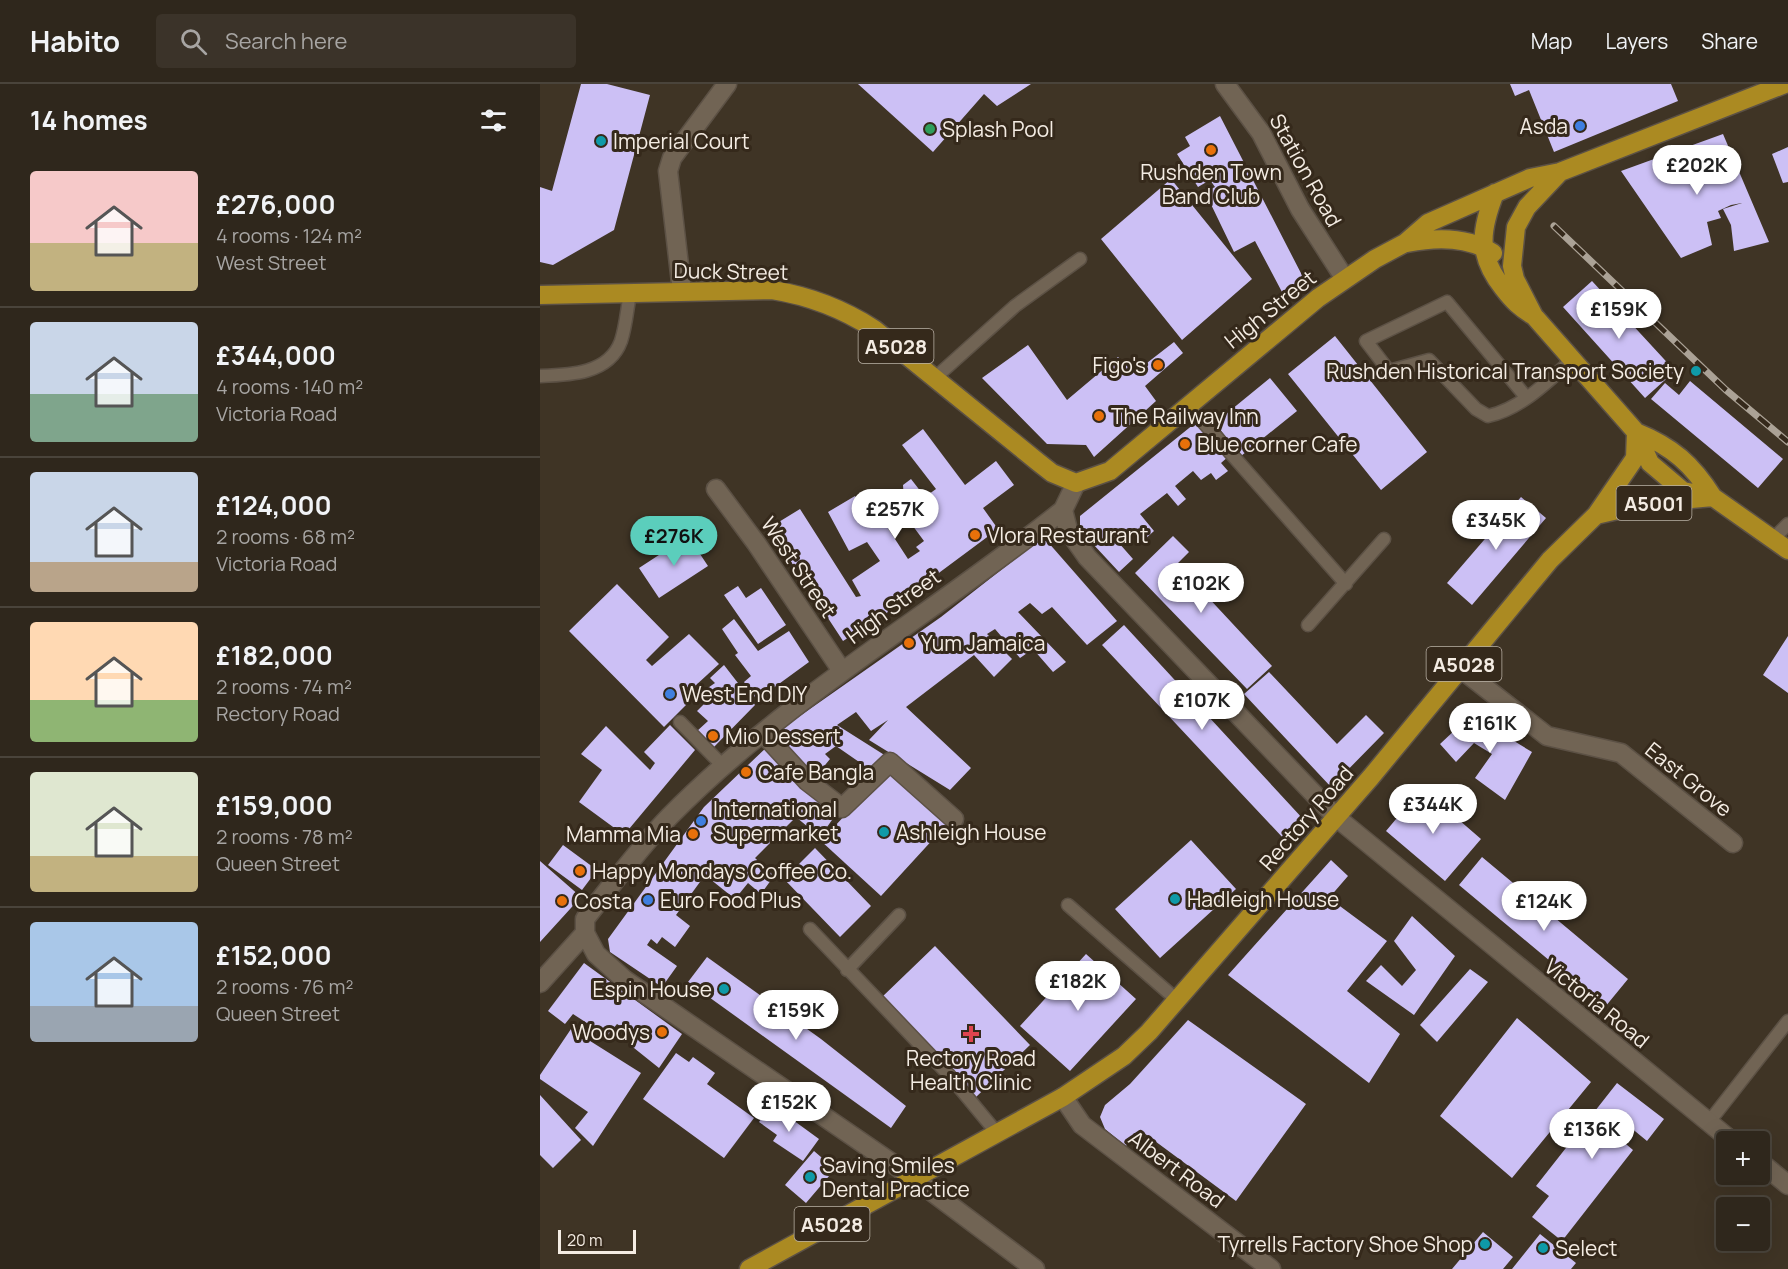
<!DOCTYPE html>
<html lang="en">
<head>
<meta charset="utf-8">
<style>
  :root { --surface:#2f271c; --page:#3b3329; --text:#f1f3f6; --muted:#a7a5a3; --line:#4a443b; --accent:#5bcebc }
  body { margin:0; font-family:Manrope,sans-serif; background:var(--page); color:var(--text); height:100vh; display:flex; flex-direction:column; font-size:22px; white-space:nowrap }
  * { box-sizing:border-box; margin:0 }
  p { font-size:20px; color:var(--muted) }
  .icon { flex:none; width:33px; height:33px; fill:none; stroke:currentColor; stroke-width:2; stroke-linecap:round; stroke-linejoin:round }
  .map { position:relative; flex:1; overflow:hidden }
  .side { display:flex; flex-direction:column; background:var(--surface); width:540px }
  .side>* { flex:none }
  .fabs { position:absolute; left:1176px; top:1047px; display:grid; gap:12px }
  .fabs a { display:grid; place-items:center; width:54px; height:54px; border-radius:6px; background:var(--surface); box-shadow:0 6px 24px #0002,0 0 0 2px var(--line); font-size:30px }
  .scale { position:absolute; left:18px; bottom:15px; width:78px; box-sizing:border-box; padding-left:6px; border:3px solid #f4ece3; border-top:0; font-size:16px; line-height:21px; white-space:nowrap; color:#f4ece3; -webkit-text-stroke:4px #35291b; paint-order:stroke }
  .price { position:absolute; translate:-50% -51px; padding:0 14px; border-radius:21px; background:#fff; color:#222; font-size:20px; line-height:39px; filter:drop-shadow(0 2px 3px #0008) }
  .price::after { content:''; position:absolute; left:50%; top:36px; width:18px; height:14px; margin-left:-9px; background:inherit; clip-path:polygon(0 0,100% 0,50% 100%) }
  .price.active { background:var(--accent); color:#111 }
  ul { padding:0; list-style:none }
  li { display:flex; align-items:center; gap:18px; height:150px; padding:0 30px }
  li+li { border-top:2px solid var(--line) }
  li span { display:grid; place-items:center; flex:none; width:168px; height:120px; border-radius:6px; color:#555 }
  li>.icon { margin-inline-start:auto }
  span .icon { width:72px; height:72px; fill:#fffc; stroke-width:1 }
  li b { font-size:26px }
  h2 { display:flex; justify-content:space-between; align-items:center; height:72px; padding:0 30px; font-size:26px }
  header { display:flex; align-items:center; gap:36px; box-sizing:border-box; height:84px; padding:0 30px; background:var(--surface); border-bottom:2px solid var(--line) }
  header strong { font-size:28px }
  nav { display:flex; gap:33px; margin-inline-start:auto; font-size:21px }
  .search { width:420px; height:54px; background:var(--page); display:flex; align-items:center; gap:15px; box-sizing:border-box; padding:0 21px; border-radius:6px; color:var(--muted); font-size:22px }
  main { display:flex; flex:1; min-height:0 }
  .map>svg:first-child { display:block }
  .building { fill:#ccc0f5 }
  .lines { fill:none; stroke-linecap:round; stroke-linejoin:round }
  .lane-casing { stroke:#5c5145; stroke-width:15 }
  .street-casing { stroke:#5c5145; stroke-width:21 }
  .primary-casing { stroke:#5c5145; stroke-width:21 }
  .lane { stroke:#716454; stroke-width:12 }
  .street { stroke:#716454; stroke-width:18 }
  .primary { stroke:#ab8a22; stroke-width:18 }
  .rail-casing { stroke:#aba296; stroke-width:7 }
  .rail { stroke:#35291b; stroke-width:4.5; stroke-dasharray:14; stroke-linecap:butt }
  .shop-dot { fill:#3f7fe0; stroke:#35291b; stroke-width:2 }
  .leisure-dot { fill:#2e9e5b; stroke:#35291b; stroke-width:2 }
  .culture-dot { fill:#0f9aa8; stroke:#35291b; stroke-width:2 }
  .food-dot { fill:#e8710a; stroke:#35291b; stroke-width:2 }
  .health-dot { fill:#e0444e; stroke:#35291b; stroke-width:2 }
  .labels { text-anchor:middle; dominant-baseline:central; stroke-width:6; stroke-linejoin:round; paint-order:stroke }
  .shield { fill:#35291b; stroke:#bbb2a7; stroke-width:1.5 }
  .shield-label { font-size:20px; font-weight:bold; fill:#f4ece3 }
  .poi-label { font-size:21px; fill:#f4ece3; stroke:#35291b; text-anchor:start }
  .street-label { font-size:21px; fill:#f4ece3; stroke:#35291b }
</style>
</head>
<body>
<header>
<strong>Habito</strong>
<div class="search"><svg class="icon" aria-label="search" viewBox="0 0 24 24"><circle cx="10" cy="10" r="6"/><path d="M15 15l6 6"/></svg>Search here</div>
<nav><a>Map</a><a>Layers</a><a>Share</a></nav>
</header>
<main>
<section class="side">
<h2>14 homes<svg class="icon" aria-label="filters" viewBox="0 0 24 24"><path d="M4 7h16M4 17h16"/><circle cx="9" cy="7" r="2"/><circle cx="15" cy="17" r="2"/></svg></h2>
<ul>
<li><span style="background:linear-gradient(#f6c9c9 60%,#c2b280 0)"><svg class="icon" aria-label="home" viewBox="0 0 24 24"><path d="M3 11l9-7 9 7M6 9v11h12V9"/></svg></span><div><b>£276,000</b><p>4 rooms · 124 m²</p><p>West Street</p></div></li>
<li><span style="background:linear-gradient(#c9d6e8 60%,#7fa58c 0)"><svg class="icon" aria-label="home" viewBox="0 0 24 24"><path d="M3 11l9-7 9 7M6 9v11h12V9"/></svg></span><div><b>£344,000</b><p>4 rooms · 140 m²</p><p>Victoria Road</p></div></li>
<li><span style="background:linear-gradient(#c9d6e8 75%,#b9a48a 0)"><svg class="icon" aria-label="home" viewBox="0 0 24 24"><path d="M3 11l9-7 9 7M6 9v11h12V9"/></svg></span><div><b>£124,000</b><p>2 rooms · 68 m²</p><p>Victoria Road</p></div></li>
<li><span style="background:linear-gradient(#ffd9b3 65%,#8fb573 0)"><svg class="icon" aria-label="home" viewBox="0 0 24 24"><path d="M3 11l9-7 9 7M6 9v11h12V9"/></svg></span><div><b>£182,000</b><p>2 rooms · 74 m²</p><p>Rectory Road</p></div></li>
<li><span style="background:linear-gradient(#dfe7d0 70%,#c2b280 0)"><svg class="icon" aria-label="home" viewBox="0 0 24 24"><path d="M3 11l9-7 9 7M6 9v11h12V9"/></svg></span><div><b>£159,000</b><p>2 rooms · 78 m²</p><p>Queen Street</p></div></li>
<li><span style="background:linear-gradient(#a9c7e8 70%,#9aa5b1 0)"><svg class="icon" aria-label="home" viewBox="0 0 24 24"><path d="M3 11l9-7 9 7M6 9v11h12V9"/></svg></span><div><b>£152,000</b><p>2 rooms · 76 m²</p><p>Queen Street</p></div></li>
</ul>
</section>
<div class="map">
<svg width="1248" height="1185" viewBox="0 0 1248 1185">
  <rect width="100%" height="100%" fill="#3f3425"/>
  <!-- building -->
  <path class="building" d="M41,0H67L110,11L74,146L13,181L0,178V103L12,107Z
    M318,0H491L457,22L444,10L393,68Z
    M970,0H1131L1138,17L1014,68L989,6L975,12Z
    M680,32L765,197L742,208L715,157L694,168L665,108L675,103L670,96L658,103L637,70L650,62L645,53Z
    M1183,50L1229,158L1194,167L1191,141L1183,125L1202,119L1191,121L1178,127L1181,134L1167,138L1172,161L1141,174L1081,87Z
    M1248,63V98L1243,99L1232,70Z
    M631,95L712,195L642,256L561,155Z
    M1052,197L1135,287L1105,314L1023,223Z
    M795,252L887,368L841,406L748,290Z
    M634,258L643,269L605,302L616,317L554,373L546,361L507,360L442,294L488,261L527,316L578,273L594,289Z
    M730,294L757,327L701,372L675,339Z
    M1150,297L1243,375L1218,404L1111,315L1125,299L1139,311Z
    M659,336L689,372L681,379L688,387L676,396L671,389L661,396L653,387L635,402L646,415L638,422L627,409L600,430L614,447L604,456L594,445L578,458L593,475L579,488L540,446V432Z
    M383,345L425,401L456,377L474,401L443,424L458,445L388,497L390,499L371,514L303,557L229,444L260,425L316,513L321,512L312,496L340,477L327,458L309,467L288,428L315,412L333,436L338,429L368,475L380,467L376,463L384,457L364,430L371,425L364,416L363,401L371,395L385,413L396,405L362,361Z
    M981,413L1006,434L932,521L907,499Z
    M148,452L168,482L119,514L99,484Z
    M633,452L649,468L637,480L732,582L707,605L595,489Z
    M498,457H507L577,537L547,561L512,523L502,530L490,519L478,528L526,578L513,588L493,565L480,574L455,545L447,550L472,575L454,593L434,571L366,623L431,684L410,706L329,656L348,636L331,647L316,628L297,641L346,672L335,689L296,662L285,670L290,675L272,697L230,653L401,533Z
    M77,500L129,553L106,576L112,582L149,550L179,580L155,602L159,608L124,643L29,547Z
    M198,502L206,514L221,504L246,541L218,560L184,511Z
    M194,535L218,567L249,547L269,578L217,616L204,598L211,592L195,571L198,569L182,545Z
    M584,541L764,736L744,755L562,561Z
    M1248,552V609L1223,591Z
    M184,581L215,621L172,665L156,648L168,637L157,627L166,618L159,610L175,599L170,594Z
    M729,588L797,660L826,631L844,649L791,703L704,610Z
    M931,631L992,668L965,716L935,694L952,670L934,659L916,678L900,660Z
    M130,641L155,666L84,751L39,718L62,686L41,670L66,642L110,686L115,679L104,668Z
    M230,660L299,726L280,753L256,733L215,774L234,792L221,810L208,799L195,815L165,791L136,831L150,842L135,863L122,853L117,860L111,855L107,861L137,882L122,903L70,868L68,855L164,723Z
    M348,685L407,740L341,812L281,757Z
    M882,704L941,755L905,797L846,747Z
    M651,756L696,805L620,874L575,825Z
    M23,761L57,786L42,806L8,781Z
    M275,764L331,822L300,853L244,795Z
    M942,773L1088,895L1065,923L919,801Z
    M791,776L808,792L789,814L847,857L807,907L860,950L829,999L688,891Z
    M0,777L41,813L0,858Z
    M872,832L915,872L874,931L826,897L841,881L862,902L876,886L854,857Z
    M395,862L490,961L436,1013L341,914Z
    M546,870L596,915L530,987L480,942Z
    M167,873L281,955L366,1022L351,1044L148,898Z
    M44,879L142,950L119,984L89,960L95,951L77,940L67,952L33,930L25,940L8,927Z
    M930,885L948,898L897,958L880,941Z
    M977,934L1051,998L972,1094L900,1032Z
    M648,936L766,1020L696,1117L600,1046L597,1050L594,1049L586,1062L565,1045L560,1033L565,1021L590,1000Z
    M31,945L101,989L53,1062L35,1044L48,1028L0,995V991Z
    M136,969L149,978L153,973L175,989L167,1000L214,1034L184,1074L103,1015Z
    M1077,999L1124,1035L1107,1057L1090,1043L1080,1055L1093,1066L1022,1157L992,1133L1009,1112L996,1102Z
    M0,1011L41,1056L13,1084L0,1071Z
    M231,1020L279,1055L263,1077L233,1057L237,1051L219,1038Z
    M274,1067L295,1085L266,1119L245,1101Z
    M943,1148L973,1173L963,1185H912Z
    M1000,1150L1036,1179L1031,1185H972Z"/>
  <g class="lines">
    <defs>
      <path id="lane" d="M0,292C30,291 69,290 81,257C86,242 87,225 90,210
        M396,293L475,222L540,175
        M986,313L907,218L826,257L849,287L889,276L936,325L948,332C981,325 1008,297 1033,275
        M649,322L806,500
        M1233,455L1248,440
        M768,541L844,455
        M140,638L183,682
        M528,821L637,916
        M270,845L409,991L457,1049
        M307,886L359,831
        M1169,1038L1248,937"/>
      <path id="street" d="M685,0L721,49L760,125L805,195
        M142,207L128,87L132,74L187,0
        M176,405L216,459L302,587
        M523,426L528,446L547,473L796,733L1193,1058
        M920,584L1007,652L1081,669L1193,759
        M223,649L267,697L302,724L350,678L414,735
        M45,849L56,870L85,896L375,1095L495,1185
        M0,899L45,849V835C72,801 99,764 129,733C246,614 393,530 523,426L536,399
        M523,1013L542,1041L731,1185
        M1220,1078L1248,1101"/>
      <path id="primary" d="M1020,88L987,123L976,143L972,182L975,195L994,232L1096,348L1110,379L1143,407L1173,413
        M955,109C940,147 937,171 963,204C973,217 980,224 994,232
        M867,159C896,153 927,152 953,169
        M0,211L232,206C270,212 303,225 334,245L498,378L512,389L536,399L570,387L778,214L835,175L865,159L888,139L990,94L1020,88L1245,0
        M1096,348C1133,363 1152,380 1173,413
        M1056,431L1108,419L1173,413L1248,466
        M209,1185L523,1013L584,972L609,948L831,693L1010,476L1056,431L1095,374L1096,348"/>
    </defs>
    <!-- lane casing -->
    <use href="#lane" class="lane-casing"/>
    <!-- street casing -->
    <use href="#street" class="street-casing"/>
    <!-- primary casing -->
    <use href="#primary" class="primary-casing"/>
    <!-- lane -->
    <use href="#lane" class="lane"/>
    <!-- street -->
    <use href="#street" class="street"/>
    <!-- primary -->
    <use href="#primary" class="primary"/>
    <defs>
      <path id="rail" d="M1014,142L1186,306L1248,358"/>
    </defs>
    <!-- rail casing -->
    <use href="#rail" class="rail-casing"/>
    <!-- rail -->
    <use href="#rail" class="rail"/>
  </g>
  <!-- markers -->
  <g class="shop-dot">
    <circle cx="1040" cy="42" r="6"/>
    <circle cx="130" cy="610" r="6"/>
    <circle cx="161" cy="737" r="6"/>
    <circle cx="108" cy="816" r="6"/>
  </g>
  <circle class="leisure-dot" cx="390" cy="45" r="6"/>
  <g class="culture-dot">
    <circle cx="61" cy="57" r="6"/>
    <circle cx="1156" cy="287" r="6"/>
    <circle cx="344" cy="748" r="6"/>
    <circle cx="635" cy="815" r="6"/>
    <circle cx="184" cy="905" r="6"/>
    <circle cx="270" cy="1093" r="6"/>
    <circle cx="945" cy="1160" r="6"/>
    <circle cx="1003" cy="1164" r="6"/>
  </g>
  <g class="food-dot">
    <circle cx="671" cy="66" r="6"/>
    <circle cx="618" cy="281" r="6"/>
    <circle cx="559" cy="332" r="6"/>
    <circle cx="645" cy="360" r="6"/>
    <circle cx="435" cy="451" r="6"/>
    <circle cx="369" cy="559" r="6"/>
    <circle cx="173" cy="652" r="6"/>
    <circle cx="206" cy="688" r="6"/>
    <circle cx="153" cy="750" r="6"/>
    <circle cx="40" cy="787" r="6"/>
    <circle cx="22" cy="817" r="6"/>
    <circle cx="122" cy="948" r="6"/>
  </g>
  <path class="health-dot" d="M428 941h6v6h6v6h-6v6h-6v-6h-6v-6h6z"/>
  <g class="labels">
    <!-- shield labels -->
    <g class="shield">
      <rect x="318.5" y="245" width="75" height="34" rx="4.5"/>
      <rect x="1076.5" y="402" width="75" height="34" rx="4.5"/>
      <rect x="886.5" y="563" width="75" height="34" rx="4.5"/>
      <rect x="254.5" y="1123" width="75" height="34" rx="4.5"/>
    </g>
    <g class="shield-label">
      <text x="356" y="262">A5028</text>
      <text x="1114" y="419">A5001</text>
      <text x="924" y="580">A5028</text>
      <text x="292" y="1140">A5028</text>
    </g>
    <!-- poi labels -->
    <g class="poi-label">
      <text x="1028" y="42" text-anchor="end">Asda</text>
      <text x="402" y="45">Splash Pool</text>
      <text x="73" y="57">Imperial Court</text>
      <text x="671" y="88" text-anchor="middle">Rushden Town<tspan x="671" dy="24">Band Club</tspan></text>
      <text x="606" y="281" text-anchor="end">Figo's</text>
      <text x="1144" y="287" text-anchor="end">Rushden Historical Transport Society</text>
      <text x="571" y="332">The Railway Inn</text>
      <text x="657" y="360">Blue corner Cafe</text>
      <text x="447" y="451">Vlora Restaurant</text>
      <text x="381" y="559">Yum Jamaica</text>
      <text x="142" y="610">West End DIY</text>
      <text x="185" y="652">Mio Dessert</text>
      <text x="218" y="688">Cafe Bangla</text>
      <text x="173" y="725">International<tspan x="173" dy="24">Supermarket</tspan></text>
      <text x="356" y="748">Ashleigh House</text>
      <text x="141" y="750" text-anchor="end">Mamma Mia</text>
      <text x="52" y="787">Happy Mondays Coffee Co.</text>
      <text x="647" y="815">Hadleigh House</text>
      <text x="120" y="816">Euro Food Plus</text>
      <text x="34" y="817">Costa</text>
      <text x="172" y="905" text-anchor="end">Espin House</text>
      <text x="110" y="948" text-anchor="end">Woodys</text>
      <text x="431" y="974" text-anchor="middle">Rectory Road<tspan x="431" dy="24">Health Clinic</tspan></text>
      <text x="282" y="1081">Saving Smiles<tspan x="282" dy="24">Dental Practice</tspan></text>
      <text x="933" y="1160" text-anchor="end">Tyrrells Factory Shoe Shop</text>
      <text x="1015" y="1164">Select</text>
    </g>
    <!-- street labels -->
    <g class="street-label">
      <text transform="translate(766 86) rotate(61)">Station Road</text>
      <text transform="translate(191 187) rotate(1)">Duck Street</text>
      <text transform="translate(730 225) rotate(-39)">High Street</text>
      <text transform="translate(259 483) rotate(56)">West Street</text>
      <text transform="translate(353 522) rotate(-36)">High Street</text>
      <text transform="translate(1149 695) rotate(39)">East Grove</text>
      <text transform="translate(766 734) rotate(-49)">Rectory Road</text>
      <text transform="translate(1057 919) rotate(39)">Victoria Road</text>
      <text transform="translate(637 1085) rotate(37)">Albert Road</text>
    </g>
  </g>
</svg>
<div class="fabs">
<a>+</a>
<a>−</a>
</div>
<div class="scale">20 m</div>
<b class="price" style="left:1157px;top:112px">£202K</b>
<b class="price" style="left:1079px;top:256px">£159K</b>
<b class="price" style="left:355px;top:456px">£257K</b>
<b class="price" style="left:956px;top:467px">£345K</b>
<b class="price active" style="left:134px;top:483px">£276K</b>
<b class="price" style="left:661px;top:530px">£102K</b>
<b class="price" style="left:662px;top:647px">£107K</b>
<b class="price" style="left:950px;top:670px">£161K</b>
<b class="price" style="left:893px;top:751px">£344K</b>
<b class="price" style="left:1004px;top:848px">£124K</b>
<b class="price" style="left:538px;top:928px">£182K</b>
<b class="price" style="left:256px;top:957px">£159K</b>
<b class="price" style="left:249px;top:1049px">£152K</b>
<b class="price" style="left:1052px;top:1076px">£136K</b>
</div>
</main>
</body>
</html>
